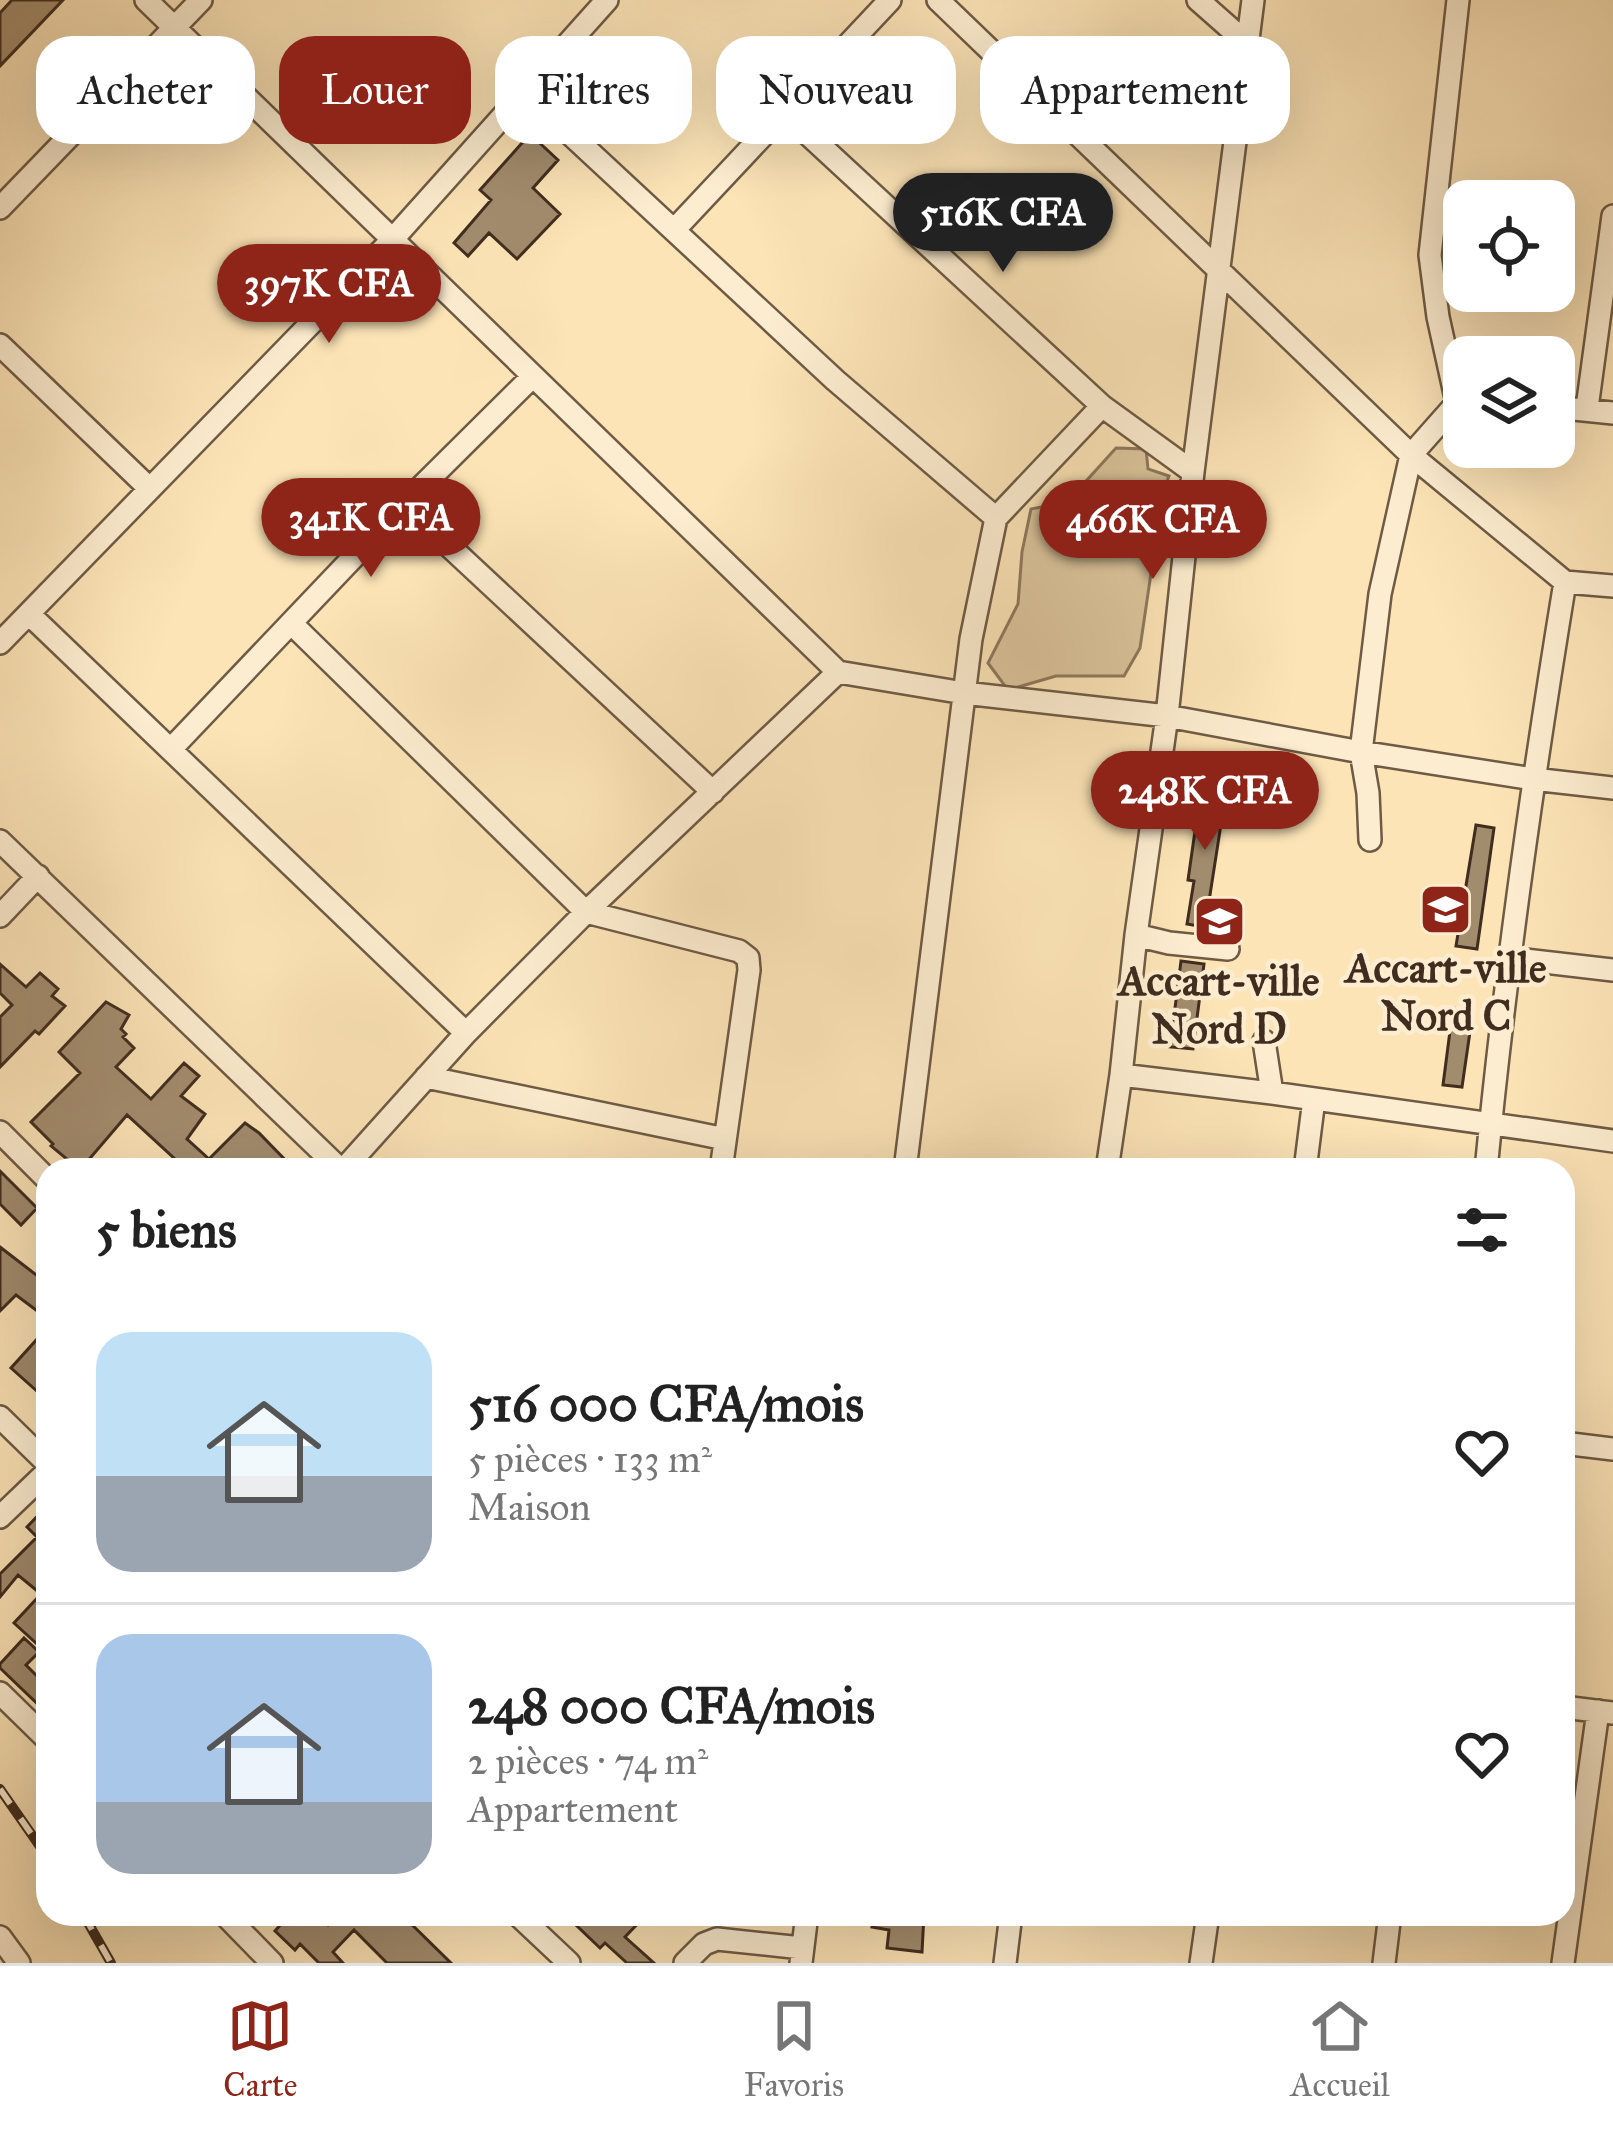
<!DOCTYPE html>
<html lang="fr">
<head>
<meta charset="utf-8">
<style>
  :root { --surface:#fff; --page:#f2f2f2; --text:#222; --muted:#767676; --line:#e0e0e0; --accent:#8f2418 }
  body { margin:0; font-family:"IM FELL Great Primer",serif; background:var(--page); color:var(--text); height:100vh; display:flex; flex-direction:column; font-size:45px; white-space:nowrap }
  * { box-sizing:border-box; margin:0 }
  p { font-size:39px; color:var(--muted) }
  .icon { flex:none; width:66px; height:66px; fill:none; stroke:currentColor; stroke-width:2; stroke-linecap:round; stroke-linejoin:round }
  .map { position:relative; flex:1; overflow:hidden }
  .sheet { position:absolute; left:36px; top:1158px; width:1539px; height:768px; display:flex; flex-direction:column; background:var(--surface); border-radius:36px; box-shadow:0 12px 48px #0002 }
  .sheet>* { flex:none }
  .hud { position:absolute; left:36px; top:36px; width:1542px; height:108px; display:flex; gap:24px }
  .buttons { position:absolute; left:1443px; top:180px; display:grid; gap:24px }
  .buttons a { display:grid; place-items:center; width:132px; height:132px; border-radius:24px; background:var(--surface); box-shadow:0 12px 48px #0002; font-size:60px }
  .price { position:absolute; translate:-50% -102px; padding:0 27px; border-radius:42px; background:var(--accent); color:#fff; font-size:39px; line-height:78px; filter:drop-shadow(0 3px 6px #0008) }
  .price::after { content:''; position:absolute; left:50%; top:72px; width:36px; height:27px; margin-left:-18px; background:inherit; clip-path:polygon(0 0,100% 0,50% 100%) }
  .price.on { background:#222; color:#fff }
  ul { padding:0; list-style:none }
  li { display:flex; align-items:center; gap:36px; height:300px; padding:0 60px }
  li+li { border-top:3px solid var(--line) }
  li span { display:grid; place-items:center; flex:none; width:336px; height:240px; border-radius:36px; color:#555 }
  li>.icon { margin-inline-start:auto }
  span .icon { width:144px; height:144px; fill:#fffc; stroke-width:1 }
  li b { font-size:51px }
  h2 { display:flex; justify-content:space-between; align-items:center; height:144px; padding:0 60px; font-size:51px }
  .pill { padding:0 42px; border-radius:36px; background:var(--surface); box-shadow:0 12px 48px #0002; font-size:42px; line-height:108px }
  .pill.on { background:var(--accent); color:#fff }
  .tab-bar { display:flex; justify-content:space-around; align-items:center; height:168px; border-top:3px solid var(--line); background:var(--surface); font-size:33px; color:var(--muted) }
  .tab-bar a { display:grid; justify-items:center; gap:6px }
  .tab-bar .on { color:var(--accent) }
  .map>svg:first-child { display:block }
  .green { fill:#dcc59d; stroke:#8e795e; stroke-width:3 }
  .building { fill:#a28c6e; stroke:#402d1f; stroke-width:3 }
  .lines { fill:none; stroke-linecap:round; stroke-linejoin:round }
  .minor-casing { stroke:#6f5b45; stroke-width:26 }
  .minor { stroke:#fdedd0; stroke-width:21 }
  .rail-casing { stroke:#402d1f; stroke-width:10 }
  .rail { stroke:#fdedd0; stroke-width:6; stroke-dasharray:18; stroke-linecap:butt }
  .labels { text-anchor:middle; dominant-baseline:central; stroke-width:9; stroke-linejoin:round; paint-order:stroke }
  .poi-label { font-size:42px; font-weight:bold; fill:#402d1f; stroke:#fdedd0 }
</style>
</head>
<body>
<div class="map">
<svg width="1613" height="1963" viewBox="0 0 1613 1963">
  <rect width="100%" height="100%" fill="#fce4b7"/>
  <filter id="stains"><feTurbulence type="fractalNoise" baseFrequency=".00167" numOctaves="4"/><feColorMatrix values="0 0 0 0 .2 0 0 0 0 .09 0 0 0 0 .02 0 0 0 .5 -.17"/></filter>
  <radialGradient id="worn" r=".72"><stop offset=".6" stop-color="#630" stop-opacity="0"/><stop offset="1" stop-color="#630" stop-opacity=".3"/></radialGradient>
  <!-- green -->
  <path class="green" d="M1116,448L1146,449L1148,469L1169,476L1163,492L1140,648L1124,676H1056L1008,690L988,663L1018,604L1022,552L1031,509L1067,502Z"/>
  <!-- building -->
  <path class="building" d="M12,0H63L0,66V13Z
    M530,134L558,160L533,188L560,214L517,259L489,233L468,256L454,243L491,200L480,190Z
    M1201,789L1226,792L1205,927L1187,924L1194,881L1188,880Z
    M1476,825L1494,828L1477,949L1456,946Z
    M1181,961L1204,964L1193,1049L1170,1047Z
    M0,964L26,987L40,973L58,989L52,996L65,1006L39,1034L35,1031L0,1067V1017L12,1005L0,993Z
    M106,1002L129,1015L121,1029L126,1034L123,1037L134,1048L116,1067L151,1099L184,1063L199,1076L181,1096L205,1114L187,1139L209,1159L245,1123L259,1133L295,1170H187L127,1115L80,1170L51,1146L53,1144L31,1122L80,1073L59,1052Z
    M1453,1008L1473,1011L1462,1087L1443,1085Z
    M0,1171L37,1208L21,1225L0,1204Z
    M0,1247L48,1284V1319L16,1295L0,1311Z
    M48,1327V1401L11,1368Z
    M48,1505V1633L37,1644L14,1623L41,1594L18,1575L0,1597V1574L37,1537L27,1527Z
    M24,1638L39,1652L26,1665L48,1687V1714L0,1668V1664Z
    M290,1914H316L328,1925L338,1914H401L451,1963H387L354,1930L333,1952L343,1963H319L300,1944L295,1950L275,1931Z
    M589,1914H647L625,1937L654,1963H627L605,1943L600,1948L577,1926Z
    M875,1914H924L922,1952L887,1948L889,1930L872,1927Z"/>
  <g class="lines">
    <defs>
      <path id="minor" d="M146,0L838,672L964,693L1167,716L1361,752L1533,779L1613,788
        M938,0L1411,455L1565,582L1613,586
        M1198,0L1249,45
        M525,92L835,380L996,518
        M785,113L1102,406L1193,472
        M0,208L201,0
        M675,229L890,0
        M0,345L150,489
        M1554,407L1613,413
        M1587,408L1613,216
        M404,504L713,792
        M29,614L466,1033
        M291,623L586,912L739,951L748,958L749,970L721,1170
        M0,643L392,240L607,0
        M172,748L404,504L533,376
        M1370,840L1368,793L1361,752L1380,594L1411,455L1457,403L1438,317L1430,255L1458,0
        M0,841L341,1170
        M0,916L38,876
        M1136,935L1169,943L1228,949
        M1509,958L1613,970
        M1264,1041L1272,1093
        M1121,1075L1272,1093L1613,1141
        M426,1077L725,1139
        M0,1132L48,1180
        M343,1170L466,1033L586,912L838,672
        M905,1170L971,639L996,518L1102,406
        M1107,1170L1121,1075L1136,935L1167,716L1193,472L1253,0
        M1305,1170L1314,1099
        M1486,1170C1505,973 1533,777 1565,582
        M0,1417L48,1464
        M1563,1443L1613,1449
        M0,1517L48,1471
        M0,1693L48,1740
        M1563,1707L1613,1713
        M224,1914L272,1963
        M517,1914L569,1963
        M0,1937L19,1963
        M685,1963L704,1944L717,1939L802,1948
        M801,1963L807,1914
        M1005,1963L1011,1914
        M1201,1963L1208,1914
        M1384,1963L1390,1914
        M1563,1963L1598,1711"/>
    </defs>
    <!-- minor casing -->
    <use href="#minor" class="minor-casing"/>
    <!-- minor -->
    <use href="#minor" class="minor"/>
    <defs>
      <path id="rail" d="M0,1789L48,1858
        M83,1914L111,1963"/>
    </defs>
    <!-- rail casing -->
    <use href="#rail" class="rail-casing"/>
    <!-- rail -->
    <use href="#rail" class="rail"/>
  </g>
  <!-- icons -->
  <defs>
    <symbol id="school-square" viewBox="-11 -11 22 22"><rect x="-9" y="-9" width="18" height="18" rx="4" fill="#8f2418" stroke="#fdedd0"/><path d="M0-5L7-2L0 1L-7-2ZM-4 1L0 2.5L4 1V4Q0 6-4 4Z" fill="#fff"/></symbol>
  </defs>
  <g fill-rule="evenodd">
    <use href="#school-square" x="1416" y="880" width="59" height="59"/>
    <use href="#school-square" x="1190" y="892" width="59" height="59"/>
  </g>
  <g class="labels">
    <!-- poi labels -->
    <g class="poi-label">
      <text x="1446" y="968">Accart-ville<tspan x="1446" dy="48">Nord C</tspan></text>
      <text x="1219" y="981">Accart-ville<tspan x="1219" dy="48">Nord D</tspan></text>
    </g>
  </g>
  <rect width="100%" height="100%" filter="url(#stains)"/>
  <rect width="100%" height="100%" fill="url(#worn)"/>
</svg>
<div class="buttons">
<a><svg class="icon" aria-label="locate" viewBox="0 0 24 24"><circle cx="12" cy="12" r="6"/><path d="M12 2v4M12 18v4M2 12h4M18 12h4"/></svg></a>
<a><svg class="icon" aria-label="layers" viewBox="0 0 24 24"><path d="M12 4l9 5-9 5-9-5zM3 14l9 5 9-5"/></svg></a>
</div>
<b class="price on" style="left:1003px;top:275px">516K CFA</b>
<b class="price" style="left:329px;top:346px">397K CFA</b>
<b class="price" style="left:371px;top:580px">341K CFA</b>
<b class="price" style="left:1153px;top:582px">466K CFA</b>
<b class="price" style="left:1205px;top:853px">248K CFA</b>
<div class="hud">
<a class="pill">Acheter</a>
<a class="pill on">Louer</a>
<a class="pill">Filtres</a>
<a class="pill">Nouveau</a>
<a class="pill">Appartement</a>
</div>
<section class="sheet">
<h2>5 biens<svg class="icon" aria-label="filters" viewBox="0 0 24 24"><path d="M4 7h16M4 17h16"/><circle cx="9" cy="7" r="2"/><circle cx="15" cy="17" r="2"/></svg></h2>
<ul>
<li><span style="background:linear-gradient(#bfe0f5 60%,#9aa5b1 0)"><svg class="icon" aria-label="home" viewBox="0 0 24 24"><path d="M3 11l9-7 9 7M6 9v11h12V9"/></svg></span><div><b>516 000 CFA/mois</b><p>5 pièces · 133 m²</p><p>Maison</p></div><svg class="icon" aria-label="heart" viewBox="0 0 24 24"><path d="M12 20l-8-8c-3-5 5-10 8-4 3-6 11-1 8 4z"/></svg></li>
<li><span style="background:linear-gradient(#a9c7e8 70%,#9aa5b1 0)"><svg class="icon" aria-label="home" viewBox="0 0 24 24"><path d="M3 11l9-7 9 7M6 9v11h12V9"/></svg></span><div><b>248 000 CFA/mois</b><p>2 pièces · 74 m²</p><p>Appartement</p></div><svg class="icon" aria-label="heart" viewBox="0 0 24 24"><path d="M12 20l-8-8c-3-5 5-10 8-4 3-6 11-1 8 4z"/></svg></li>
</ul>
</section>
</div>
<nav class="tab-bar">
<a class="on"><svg class="icon" aria-label="map" viewBox="0 0 24 24"><path d="M3 6l6-2 6 2 6-2v14l-6 2-6-2-6 2zM9 4v14M15 6v14"/></svg>Carte</a>
<a><svg class="icon" aria-label="saved" viewBox="0 0 24 24"><path d="M7 4h10v16l-5-4-5 4z"/></svg>Favoris</a>
<a><svg class="icon" aria-label="home" viewBox="0 0 24 24"><path d="M3 11l9-7 9 7M6 9v11h12V9"/></svg>Accueil</a>
</nav>
</body>
</html>
